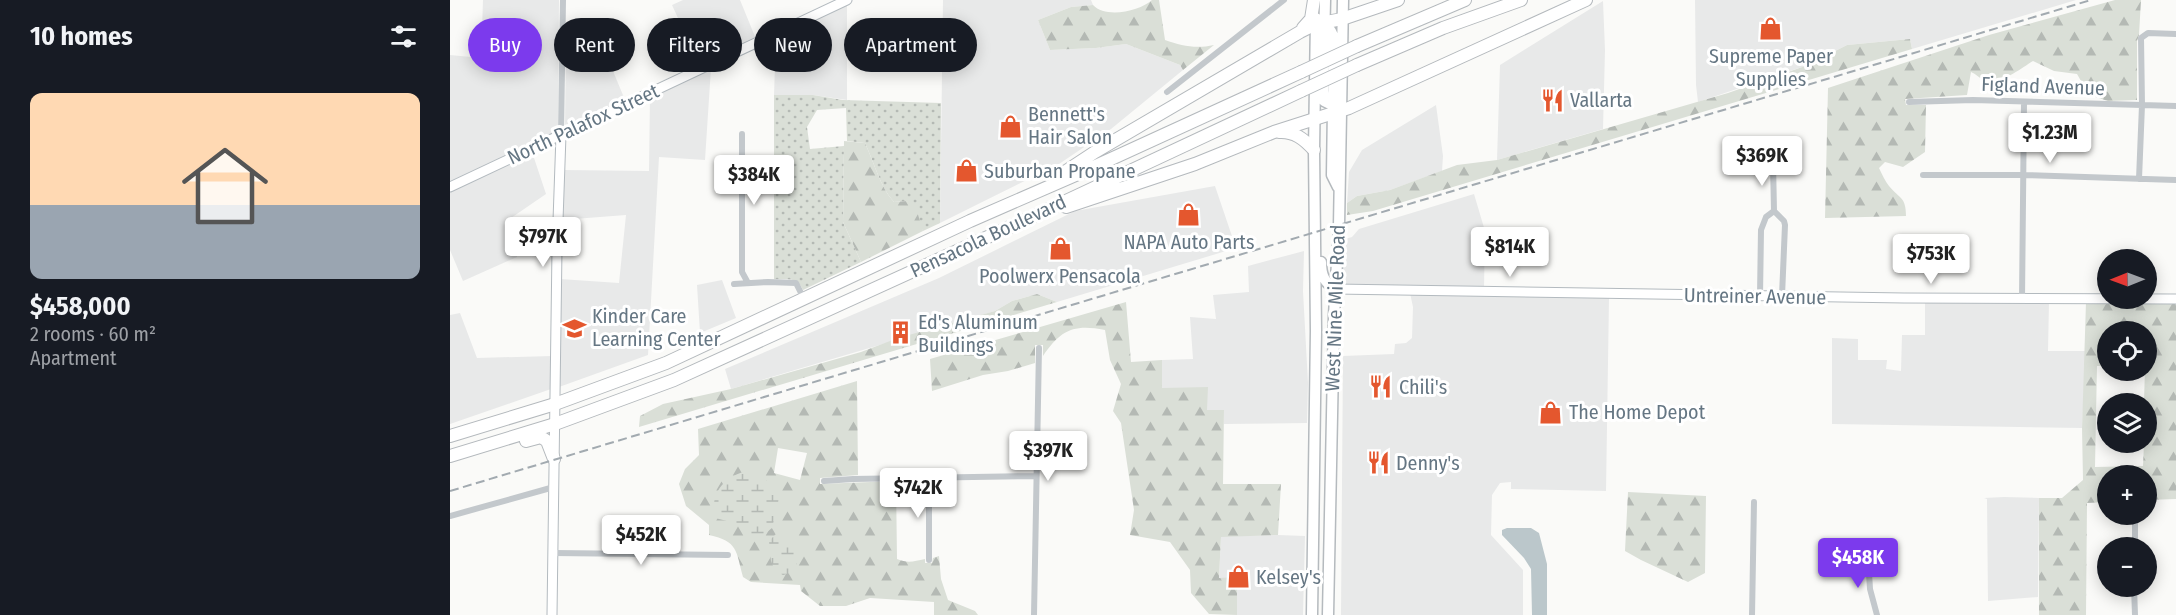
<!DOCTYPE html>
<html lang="en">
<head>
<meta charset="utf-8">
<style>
  :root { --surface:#171b24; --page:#242831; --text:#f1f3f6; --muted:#9ea1a6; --accent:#7c3aed }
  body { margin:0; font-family:"Fira Sans Condensed",sans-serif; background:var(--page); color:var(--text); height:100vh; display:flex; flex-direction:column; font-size:22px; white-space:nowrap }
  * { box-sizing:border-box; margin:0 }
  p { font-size:20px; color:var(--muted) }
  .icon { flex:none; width:33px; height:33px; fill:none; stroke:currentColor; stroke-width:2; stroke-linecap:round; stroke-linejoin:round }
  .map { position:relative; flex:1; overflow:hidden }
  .sheet { display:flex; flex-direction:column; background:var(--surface); width:450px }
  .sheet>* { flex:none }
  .banner { position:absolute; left:18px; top:18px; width:570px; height:54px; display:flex; gap:12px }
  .needle { width:39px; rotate:269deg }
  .fabs { position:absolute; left:1647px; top:249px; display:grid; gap:12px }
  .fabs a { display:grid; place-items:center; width:60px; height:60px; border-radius:50%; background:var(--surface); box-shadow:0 3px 15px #0003; font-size:30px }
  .price { position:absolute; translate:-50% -51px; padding:0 14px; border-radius:6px; background:#fff; color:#222; font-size:20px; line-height:39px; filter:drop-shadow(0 2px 3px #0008) }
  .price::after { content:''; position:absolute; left:50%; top:36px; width:18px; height:14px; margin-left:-9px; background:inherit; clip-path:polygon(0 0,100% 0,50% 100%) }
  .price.current { background:var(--accent); color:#fff }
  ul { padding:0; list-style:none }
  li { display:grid; align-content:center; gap:12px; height:318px; padding:0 30px }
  li span { display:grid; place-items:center; height:186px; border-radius:12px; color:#555 }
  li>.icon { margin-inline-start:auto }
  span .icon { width:108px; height:108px; fill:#fffc; stroke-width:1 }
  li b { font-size:26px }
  h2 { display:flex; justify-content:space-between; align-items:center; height:72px; padding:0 30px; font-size:26px }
  .chip { padding:0 21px; border-radius:27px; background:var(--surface); box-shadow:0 3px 15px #0003; font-size:21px; line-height:54px }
  .chip.current { background:var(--accent); color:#fff }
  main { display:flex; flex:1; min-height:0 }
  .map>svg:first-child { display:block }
  .built { fill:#e8e9e9 }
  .grass { fill:url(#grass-dots) }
  .forest { fill:url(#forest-firs); fill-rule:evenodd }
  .wetland { fill:url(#wetland-marsh) }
  .water { fill:#bbc7cb }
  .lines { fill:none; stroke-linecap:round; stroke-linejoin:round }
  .secondary-casing { stroke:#b3babf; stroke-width:11 }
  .primary-casing { stroke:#b5babe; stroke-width:13 }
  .highway-casing { stroke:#b4b9bd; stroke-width:14 }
  .street { stroke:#c3c8cc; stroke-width:6 }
  .secondary { stroke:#fff; stroke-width:9 }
  .primary { stroke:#fff; stroke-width:10 }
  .highway { stroke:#fff; stroke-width:12 }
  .rail { stroke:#a2aab0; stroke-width:2; stroke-dasharray:9 4.5; stroke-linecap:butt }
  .highway-bridge-casing { stroke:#b4b9bd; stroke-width:14; stroke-linecap:butt }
  .highway-bridge { stroke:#fff; stroke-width:12 }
  .labels { text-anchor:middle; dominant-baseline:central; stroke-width:6; stroke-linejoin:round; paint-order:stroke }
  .poi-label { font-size:20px; fill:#657683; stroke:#fff; text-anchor:start }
  .street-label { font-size:20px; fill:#657683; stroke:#fff }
</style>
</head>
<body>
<main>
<section class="sheet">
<h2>10 homes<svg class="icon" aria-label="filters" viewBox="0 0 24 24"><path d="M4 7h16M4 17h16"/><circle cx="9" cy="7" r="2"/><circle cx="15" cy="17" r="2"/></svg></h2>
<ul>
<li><span style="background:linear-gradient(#ffd9b3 60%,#9aa5b1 0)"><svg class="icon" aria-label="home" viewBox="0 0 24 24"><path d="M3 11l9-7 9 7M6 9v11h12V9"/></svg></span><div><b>$458,000</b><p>2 rooms · 60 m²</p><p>Apartment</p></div></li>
</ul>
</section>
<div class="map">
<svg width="1726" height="615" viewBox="0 0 1726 615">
  <defs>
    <pattern id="grass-dots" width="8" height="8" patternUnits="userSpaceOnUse" patternTransform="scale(1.5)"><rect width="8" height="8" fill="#dadfd7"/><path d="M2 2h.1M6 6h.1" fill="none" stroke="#b4b9b4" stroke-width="1.8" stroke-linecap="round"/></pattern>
    <pattern id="forest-firs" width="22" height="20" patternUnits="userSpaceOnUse" patternTransform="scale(1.5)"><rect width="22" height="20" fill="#dadfd7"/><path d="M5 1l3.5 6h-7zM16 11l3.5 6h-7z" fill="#b4b9b4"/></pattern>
    <pattern id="wetland-marsh" width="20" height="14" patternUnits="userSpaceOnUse" patternTransform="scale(1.5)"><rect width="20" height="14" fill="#dadfd7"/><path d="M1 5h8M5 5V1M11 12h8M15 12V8" fill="none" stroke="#b4b9b4"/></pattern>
  </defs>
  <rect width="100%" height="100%" fill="#fafaf8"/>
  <!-- built -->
  <path class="built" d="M33,0H109L108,133L0,184V55L31,58Z
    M233,0H290L306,39L250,66L222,5Z
    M493,0H641L643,5L621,7L588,20L600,50L646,48L676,44L730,65L733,70L661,129L609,164L490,223Z
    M1245,0H1626L1462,49L1460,39L1397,45L1358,65L1248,102L1246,85Z
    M1153,1L1155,50L1153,129L1047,160L1050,65Z
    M397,4V100L363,95H324L326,37Z
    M146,30L175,100L115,129L116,33Z
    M261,68L255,160L209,157L198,355L109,387L110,279L169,283L176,215L111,220L113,170L199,171L200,96Z
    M986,105L993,156L992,171L940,190L907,196L897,203L899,172L912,150Z
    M82,152L96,194L61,218L67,257L13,281L0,250V191Z
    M765,186L786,248L607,302L587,294L562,301L545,311L281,389L275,369L489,278L625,211Z
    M1024,194L1035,231L1034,288L894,285L891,278L892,240L902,237L909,229Z
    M854,251L853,291L858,383L857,423L774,424V410L757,411L712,388V360L743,359L740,317L766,319L763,295L799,292L798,266Z
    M272,280L286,318L250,333L247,285Z
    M960,293L1159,298L1156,491L1061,489V482L1050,483L1042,495L1041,535L1073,570V615H891L893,356L944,354L945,344L956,343L962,338L963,307Z
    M1475,301L1599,302L1598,351H1636L1632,428L1382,424V338L1408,339V360H1437L1436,369L1451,371L1452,335H1475Z
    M10,313L27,358L102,356L101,389L0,424V315Z
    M1554,497L1589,498L1588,597L1538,601L1537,499L1534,498Z
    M828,535L855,536L853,615H787V577L769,579L771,536Z"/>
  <!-- grass -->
  <path class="grass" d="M324,95H363L393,100L491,103L490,223L473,231L457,201L444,202C430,187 424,162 415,143L397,141L396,108L367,110L357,127L360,149L394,146L393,222L411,262L353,290C347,276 338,280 324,279Z"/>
  <!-- forest -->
  <path class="forest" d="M702,0H709L715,40C732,46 746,49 764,45L733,70L730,65L676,44L646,48L600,50L588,20L621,7L643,5C656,19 690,11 702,0Z
    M1665,0H1691L1689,35L1687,41V100L1658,101L1639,95L1627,74L1604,71L1583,61C1570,69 1549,86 1534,80C1529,78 1526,74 1521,72L1517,95L1455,99L1456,105H1476L1475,152L1453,167L1435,162L1429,168C1432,174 1435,181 1439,186C1450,199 1456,197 1456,216L1375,218L1378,88L1539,35Z
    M1460,39L1462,49L923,211L897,215V203L907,196L940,190L1007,165L1047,160L1278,93L1358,65L1397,45Z
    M394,141L415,143C424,162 430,187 444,202L457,201L465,205L473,231L411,262L393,222Z
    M587,294L607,302L189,427L190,416L213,404L281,389L411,352L448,338L545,311L562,301Z
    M676,302L681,362L712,360V388L758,387L757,410H774L773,484H831L828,535L771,537L769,578L787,577V615L759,614L741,593L740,570L720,542L680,535L684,510L671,423L663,411L671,384L660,360L655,330C623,324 611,330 593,356V345H585V363L558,371L533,375L482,391L480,359Z
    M1636,302H1726V499L1697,500L1696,476H1658L1657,502L1637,503L1636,615H1589V498H1612L1633,480L1632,428ZM1658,332H1696L1694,403L1696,404V442L1694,443L1693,466L1645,467L1647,366H1657Z
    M407,381L408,475L370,478V484L446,481L447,559C459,564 464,561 475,559V563H482L483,558L489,556L491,579L498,600L525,611L528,615H484V602L420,598L396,606H370L351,591L350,585L301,582L293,577C286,551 288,541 259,535V525L236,506L229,484L235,469L249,455L248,429ZM328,448L357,453L350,480L324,473Z
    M1178,492L1256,496L1255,573L1238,582L1191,560L1175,551Z"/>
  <!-- wetland -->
  <path class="wetland" d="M293,472L314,478L330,495L322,528L312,536L297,535L289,524L265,518C260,496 271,479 293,472Z
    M327,533C337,537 344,543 350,552L344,572L333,575L325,571L321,561L319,541Z"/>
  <!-- water -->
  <path class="water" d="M1057,528H1081L1089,533L1097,564V615H1082L1081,569L1074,558L1052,535V530Z"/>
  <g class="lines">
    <defs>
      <path id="secondary" d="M0,187L397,0
        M885,289L1454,298L1726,299
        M102,615L107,249L111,135"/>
      <path id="primary" d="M875,0L873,91L874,101L888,108
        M866,24C877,26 881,27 884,39L882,175L888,187
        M871,262C871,275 874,282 885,289
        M862,615L866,331L864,150L866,18
        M878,615L884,316L889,226L893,0"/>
      <path id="highway" d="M853,28L861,19L864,0
        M907,46L1015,0
        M907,65L993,28L1071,0
        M829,132C844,131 854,139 864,150
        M610,175L645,152L850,32L866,24L892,19L948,0
        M616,207L745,164L824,132L899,108L1136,0
        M0,436L105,404L216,363L520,221L637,170L851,72
        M76,441L91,437L97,441L104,459
        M0,456L105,424L224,380L586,215L851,91"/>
    </defs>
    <!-- secondary casing -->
    <use href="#secondary" class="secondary-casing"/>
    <!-- primary casing -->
    <use href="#primary" class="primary-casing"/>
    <!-- highway casing -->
    <use href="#highway" class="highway-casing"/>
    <!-- street -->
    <path class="street" d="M717,92L834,0
      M1459,102L1523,100L1726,106
      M292,134V272L298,283
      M111,135L113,0
      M1323,162L1324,211L1334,221L1335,225L1332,296
      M1473,175H1573L1726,180
      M1689,179L1692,105L1691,38L1698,33L1726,34
      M284,284L318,282L346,283L354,299
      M1310,296L1311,230L1316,217L1324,211
      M1572,299L1574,103
      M374,481L403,479L586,476
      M0,516L104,487
      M1685,548V514
      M104,553L278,555
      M1418,557L1420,589L1427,615
      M479,560V478
      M1684,586L1685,615
      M584,615L589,348
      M1302,615L1304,502"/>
    <!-- secondary -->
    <use href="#secondary" class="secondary"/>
    <!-- primary -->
    <use href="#primary" class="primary"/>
    <!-- highway -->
    <use href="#highway" class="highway"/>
    <!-- rail -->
    <path class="rail" d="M0,491L1641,0"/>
    <defs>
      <path id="highway-bridge" d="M851,72L907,46
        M851,91L907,65"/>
    </defs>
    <!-- highway-bridge casing -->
    <use href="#highway-bridge" class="highway-bridge-casing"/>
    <!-- highway-bridge -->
    <use href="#highway-bridge" class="highway-bridge"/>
  </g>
  <!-- icons -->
  <defs>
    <symbol id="shop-bare" viewBox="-9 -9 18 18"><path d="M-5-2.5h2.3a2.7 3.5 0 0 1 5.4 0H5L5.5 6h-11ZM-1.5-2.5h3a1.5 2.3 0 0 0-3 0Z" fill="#e4572e" stroke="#fff" stroke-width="2.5" paint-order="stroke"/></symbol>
    <symbol id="restaurant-bare" viewBox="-9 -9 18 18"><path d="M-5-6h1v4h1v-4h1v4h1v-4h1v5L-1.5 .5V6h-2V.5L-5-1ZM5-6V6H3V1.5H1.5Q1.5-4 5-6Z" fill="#e4572e" stroke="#fff" stroke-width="2.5" paint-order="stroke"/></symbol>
    <symbol id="school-bare" viewBox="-9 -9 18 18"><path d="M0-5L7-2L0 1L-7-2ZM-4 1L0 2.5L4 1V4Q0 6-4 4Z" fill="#e4572e" stroke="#fff" stroke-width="2.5" paint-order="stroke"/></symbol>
    <symbol id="building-bare" viewBox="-9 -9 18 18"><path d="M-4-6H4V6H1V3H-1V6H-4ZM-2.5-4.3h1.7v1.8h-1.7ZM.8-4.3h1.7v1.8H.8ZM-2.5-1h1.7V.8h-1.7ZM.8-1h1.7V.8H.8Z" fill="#e4572e" stroke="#fff" stroke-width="2.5" paint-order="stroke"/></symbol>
  </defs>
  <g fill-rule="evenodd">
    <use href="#shop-bare" x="1304" y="12" width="33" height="33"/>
    <use href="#restaurant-bare" x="1086" y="84" width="33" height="33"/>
    <use href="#shop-bare" x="544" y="110" width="33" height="33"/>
    <use href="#shop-bare" x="500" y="154" width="33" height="33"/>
    <use href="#shop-bare" x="722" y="198" width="33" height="33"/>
    <use href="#shop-bare" x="594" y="232" width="33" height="33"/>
    <use href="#school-bare" x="108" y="312" width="33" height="33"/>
    <use href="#building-bare" x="434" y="316" width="33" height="33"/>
    <use href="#restaurant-bare" x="914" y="370" width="33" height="33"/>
    <use href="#shop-bare" x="1084" y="396" width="33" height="33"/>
    <use href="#restaurant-bare" x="912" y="446" width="33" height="33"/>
    <use href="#shop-bare" x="772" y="560" width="33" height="33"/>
  </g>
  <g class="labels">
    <!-- poi labels -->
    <g class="poi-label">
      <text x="1321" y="56" text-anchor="middle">Supreme Paper<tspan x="1321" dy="23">Supplies</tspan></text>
      <text x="1120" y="100">Vallarta</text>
      <text x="578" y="114">Bennett's<tspan x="578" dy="23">Hair Salon</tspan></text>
      <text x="534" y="171">Suburban Propane</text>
      <text x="739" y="242" text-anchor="middle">NAPA Auto Parts</text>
      <text x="610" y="276" text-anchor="middle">Poolwerx Pensacola</text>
      <text x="142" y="316">Kinder Care<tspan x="142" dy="23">Learning Center</tspan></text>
      <text x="468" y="322">Ed's Aluminum<tspan x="468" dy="23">Buildings</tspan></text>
      <text x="949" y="387">Chili's</text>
      <text x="1119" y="412">The Home Depot</text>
      <text x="946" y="463">Denny's</text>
      <text x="806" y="577">Kelsey's</text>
    </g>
    <!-- street labels -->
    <g class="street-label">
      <text transform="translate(1593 86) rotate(2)">Figland Avenue</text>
      <text transform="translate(133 124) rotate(-25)">North Palafox Street</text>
      <text transform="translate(538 236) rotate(-25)">Pensacola Boulevard</text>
      <text transform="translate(1305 296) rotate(1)">Untreiner Avenue</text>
      <text transform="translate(885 308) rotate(-88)">West Nine Mile Road</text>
    </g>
  </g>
</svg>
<div class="fabs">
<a><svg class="needle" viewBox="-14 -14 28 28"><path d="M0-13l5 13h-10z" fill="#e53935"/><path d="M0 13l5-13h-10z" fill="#9ea1a6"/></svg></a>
<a><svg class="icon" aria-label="locate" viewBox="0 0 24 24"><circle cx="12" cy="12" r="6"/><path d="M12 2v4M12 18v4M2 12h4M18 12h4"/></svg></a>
<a><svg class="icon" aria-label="layers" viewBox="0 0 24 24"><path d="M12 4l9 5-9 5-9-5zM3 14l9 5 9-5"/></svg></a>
<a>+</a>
<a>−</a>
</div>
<b class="price" style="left:1600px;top:164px">$1.23M</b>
<b class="price" style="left:1312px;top:187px">$369K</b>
<b class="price" style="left:304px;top:206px">$384K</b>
<b class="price" style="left:93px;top:268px">$797K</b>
<b class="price" style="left:1060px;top:278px">$814K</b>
<b class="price" style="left:1481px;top:285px">$753K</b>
<b class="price" style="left:598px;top:482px">$397K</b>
<b class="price" style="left:468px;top:519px">$742K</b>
<b class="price" style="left:191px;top:566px">$452K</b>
<b class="price current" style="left:1408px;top:589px">$458K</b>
<div class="banner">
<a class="chip current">Buy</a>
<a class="chip">Rent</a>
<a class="chip">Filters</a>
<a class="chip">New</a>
<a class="chip">Apartment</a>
</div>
</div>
</main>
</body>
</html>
